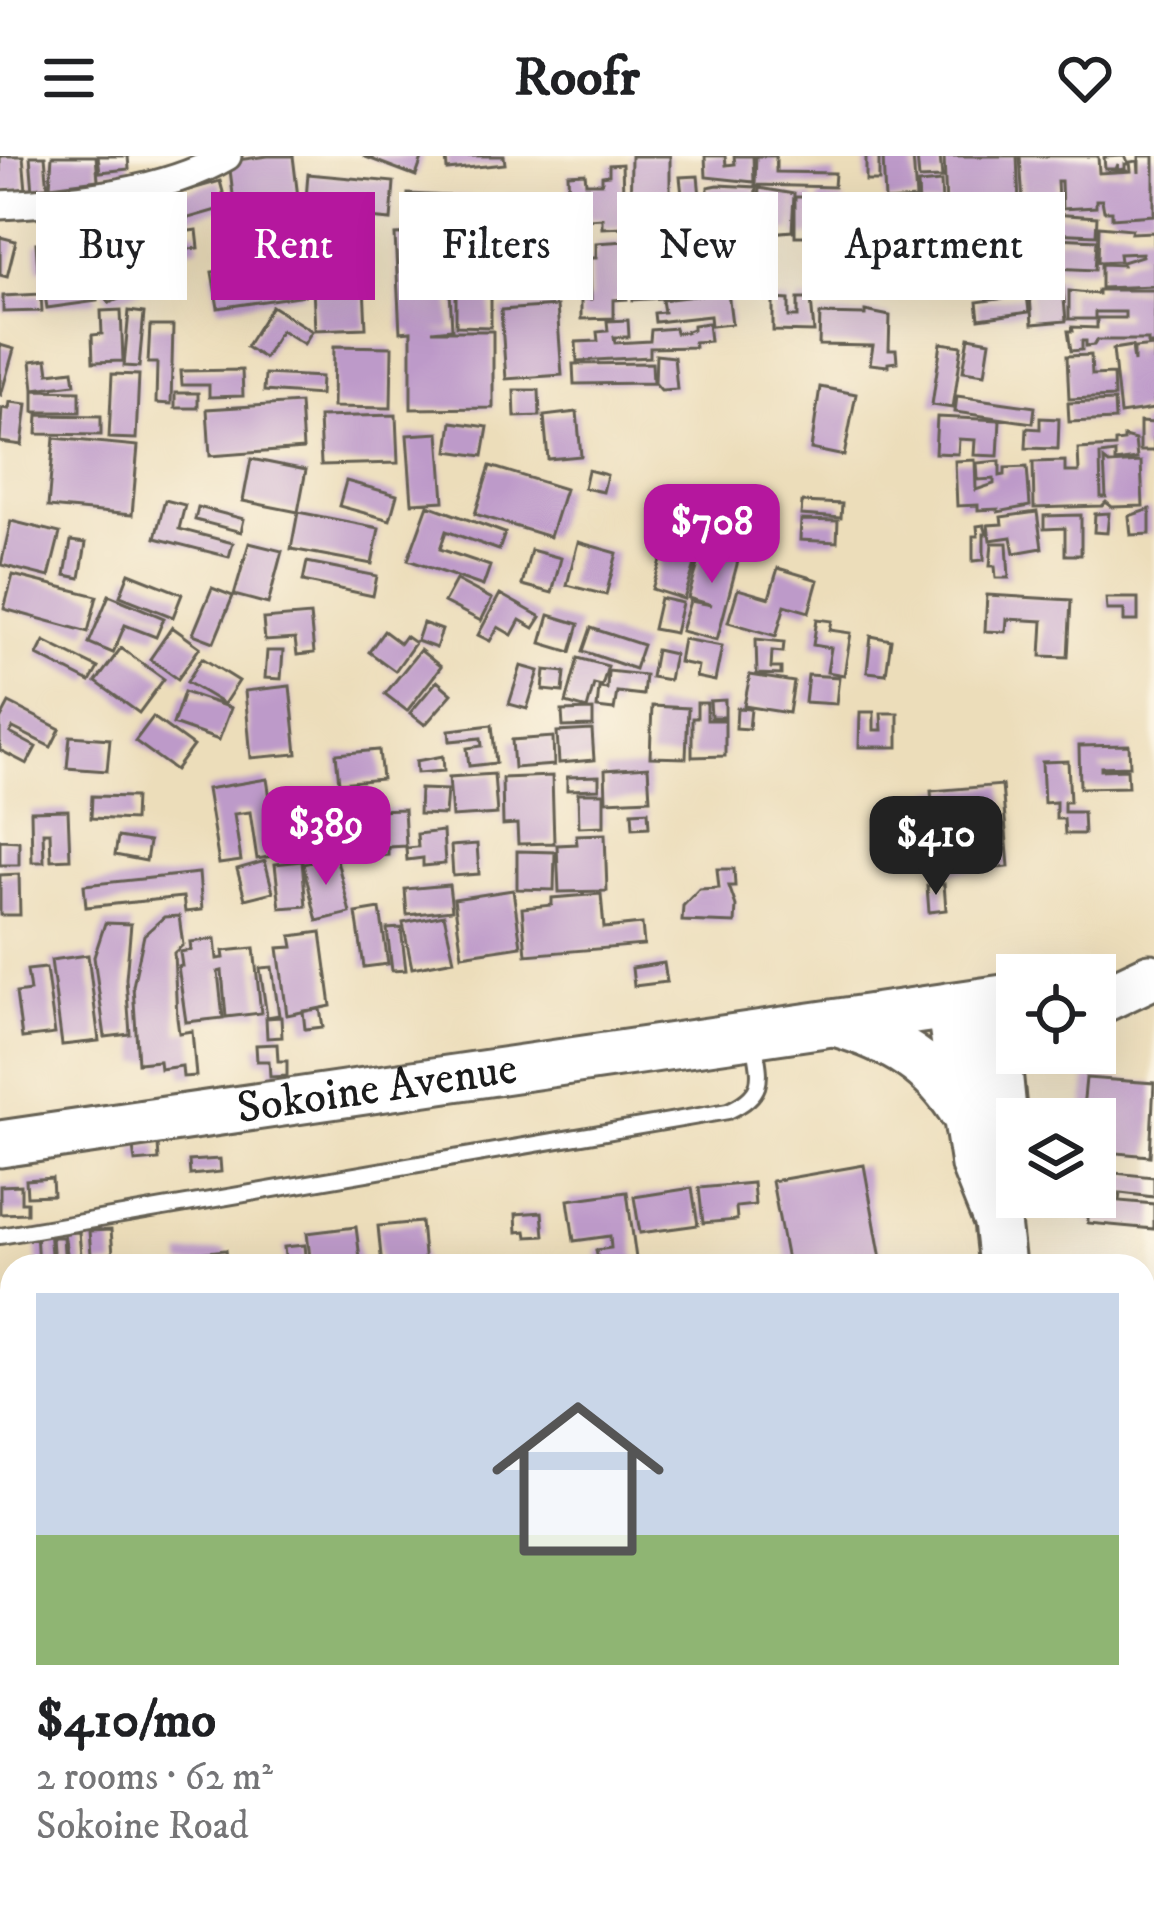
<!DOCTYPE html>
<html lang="en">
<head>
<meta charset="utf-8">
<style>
  :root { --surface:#fff; --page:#f2f2f2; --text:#202124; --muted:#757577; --accent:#b5179e }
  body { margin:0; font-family:"IM FELL DW Pica",serif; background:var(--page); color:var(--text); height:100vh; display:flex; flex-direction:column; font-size:45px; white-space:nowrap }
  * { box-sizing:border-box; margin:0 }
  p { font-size:39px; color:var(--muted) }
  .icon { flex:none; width:66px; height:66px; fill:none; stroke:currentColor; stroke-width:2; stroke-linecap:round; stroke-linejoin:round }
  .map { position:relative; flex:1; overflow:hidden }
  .panel { position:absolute; left:0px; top:1098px; width:1155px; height:660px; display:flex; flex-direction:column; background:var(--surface); border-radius:36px 36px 0 0; box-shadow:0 12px 48px #0002 }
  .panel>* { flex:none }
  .hud { position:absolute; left:36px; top:36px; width:1083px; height:108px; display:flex; gap:24px }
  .fabs { position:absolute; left:996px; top:798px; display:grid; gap:24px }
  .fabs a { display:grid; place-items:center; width:120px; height:120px; border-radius:0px; background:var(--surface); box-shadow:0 12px 48px #0002; font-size:60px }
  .price { position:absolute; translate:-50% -102px; padding:0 27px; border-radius:24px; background:var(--accent); color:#fff; font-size:39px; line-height:78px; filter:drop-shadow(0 3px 6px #0008) }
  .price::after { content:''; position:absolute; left:50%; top:72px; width:36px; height:27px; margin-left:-18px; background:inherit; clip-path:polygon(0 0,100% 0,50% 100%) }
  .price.selected { background:#222; color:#fff }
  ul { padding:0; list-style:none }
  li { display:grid; align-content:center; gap:24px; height:636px; padding:0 36px }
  li span { display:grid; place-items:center; height:372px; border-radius:0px; color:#555 }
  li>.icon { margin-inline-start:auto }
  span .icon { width:216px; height:216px; fill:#fffc; stroke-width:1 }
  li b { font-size:51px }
  .tag { padding:0 42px; border-radius:0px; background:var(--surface); box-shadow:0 12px 48px #0002; font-size:42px; line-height:108px }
  .tag.selected { background:var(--accent); color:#fff }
  header { display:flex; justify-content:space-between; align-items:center; height:156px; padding:0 36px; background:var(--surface); font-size:54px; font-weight:800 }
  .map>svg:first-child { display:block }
  .building { fill:#bd9ac9 }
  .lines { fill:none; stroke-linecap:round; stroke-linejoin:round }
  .service-casing { stroke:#656053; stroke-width:20 }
  .minor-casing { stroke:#656053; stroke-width:33 }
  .primary-casing { stroke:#656053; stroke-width:51 }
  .trunk-casing { stroke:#656053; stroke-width:51 }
  .service { stroke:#fff; stroke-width:14 }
  .minor { stroke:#fff; stroke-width:27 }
  .primary { stroke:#fff; stroke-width:45 }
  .trunk { stroke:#fff; stroke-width:45 }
  .labels { text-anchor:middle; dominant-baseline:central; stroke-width:12; stroke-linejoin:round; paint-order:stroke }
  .street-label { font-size:45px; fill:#1c1c1c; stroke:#fcf5e5 }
</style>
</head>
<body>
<header><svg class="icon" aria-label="menu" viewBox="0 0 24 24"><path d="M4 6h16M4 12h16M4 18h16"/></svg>Roofr<svg class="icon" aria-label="heart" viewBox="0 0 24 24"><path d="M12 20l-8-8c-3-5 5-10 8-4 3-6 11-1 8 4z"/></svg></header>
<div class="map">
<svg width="1154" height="1758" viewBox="0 0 1154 1758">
  <rect width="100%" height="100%" fill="#fcf5e5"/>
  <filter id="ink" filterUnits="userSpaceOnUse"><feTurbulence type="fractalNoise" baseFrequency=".00833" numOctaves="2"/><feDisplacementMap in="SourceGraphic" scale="24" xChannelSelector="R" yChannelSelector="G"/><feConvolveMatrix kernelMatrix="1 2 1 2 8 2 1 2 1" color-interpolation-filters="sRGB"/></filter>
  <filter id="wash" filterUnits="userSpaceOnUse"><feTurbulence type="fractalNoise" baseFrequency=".004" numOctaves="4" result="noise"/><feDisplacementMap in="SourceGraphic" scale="48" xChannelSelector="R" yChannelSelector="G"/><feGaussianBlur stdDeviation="2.7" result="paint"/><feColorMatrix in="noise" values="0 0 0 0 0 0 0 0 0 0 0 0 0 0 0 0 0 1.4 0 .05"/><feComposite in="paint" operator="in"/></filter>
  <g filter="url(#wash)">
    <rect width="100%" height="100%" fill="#ecddba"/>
    <g id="blocks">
      <!-- building -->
      <path class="building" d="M0,0H23L26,34L0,37Z
        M30,0H45L48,34L33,35Z
        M52,0H96L98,24L50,30Z
        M98,0H128L129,13L100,16Z
        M268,0H293L305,99L241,106L229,5Z
        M363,0H423L416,20Z
        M446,0H504L505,8L447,14Z
        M631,0H670V70H630Z
        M705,0H725L726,9L735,8L734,0H753L754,26L706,21Z
        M756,0H776V16L835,17L834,31L755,29Z
        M866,0H879V25H866Z
        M883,0H913L916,43L885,45Z
        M917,0H940L942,22L919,23Z
        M944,0H1017L1019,49L946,52Z
        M1020,0H1098L1099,17L1131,15L1130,6L1138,5L1139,17V0H1154V59L1112,62V55H1104L1102,44H1096V51L1062,53L1061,25H1057L1058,46L1023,48Z
        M1125,0L1129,8H1125V13L1118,14V8L1116,13H1105L1104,1Z
        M622,8L624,71L602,72V62L588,63L587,41H569L568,18L585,17L586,27H602V20L609,19V9Z
        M308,18L394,26L391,64L305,56Z
        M698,20L704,82L687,84L680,21Z
        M220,25L227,51L168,68L161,42Z
        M941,26L942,49L919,50L918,28Z
        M718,29L756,31L755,49L714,47V42H708V31Z
        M759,32L794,38L792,75L757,78Z
        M408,38L471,41L469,72L407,69Z
        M509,39L566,41L565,66L508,64Z
        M819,40L845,44L842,58L836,57L838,49L832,48L830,58L817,56Z
        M795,41H813L812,80H795Z
        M569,45L587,46L585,66L568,65Z
        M868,53L904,55L903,81L866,80Z
        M908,53L951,59L948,79L920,75L918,86L904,84Z
        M139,54L141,65L102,75L100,65Z
        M954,54L976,56L970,120L948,118Z
        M979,55L1020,57L1019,76L999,75L997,107L977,106Z
        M713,56L754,58L753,76L712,75Z
        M1051,58L1097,61L1096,79L1050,77Z
        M80,65L85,109L55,113L50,69Z
        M1099,70L1132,73L1131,77L1154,76V130L1101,132V108L1123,109L1122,106L1142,100V97L1119,98L1120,105L1098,106Z
        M548,72L583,74L580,141L558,139L560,97H547Z
        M197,74L199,92L168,95L166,78Z
        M540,74L542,95L523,97L525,113L512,114L508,78Z
        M447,77L452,173L432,175H493V252L411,253V175L400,176L395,79Z
        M149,78L168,123L109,147L90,102Z
        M923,80L946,85L932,136L910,131Z
        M0,81L16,85L7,121L0,119Z
        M1056,82L1097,84L1095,114L1054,112Z
        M626,85L627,143L614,144V162L581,163V143H591L590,102H596V87Z
        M49,86L51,112L38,114L36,87Z
        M629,88H650L645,107L629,108Z
        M738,89V92L754,90L755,98L746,96L723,102L722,91Z
        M915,90L914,109L899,108L900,91Z
        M842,92V102H832L833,121L854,120L855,144L814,146L812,93Z
        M714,93L716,113L679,116L680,123L720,116L722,135L664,141L661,121L662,142L633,144V131H641L640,112L661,111L660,98Z
        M456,95H491V171L456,170Z
        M300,103L305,139L218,152L212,116Z
        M862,103L863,116L836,118V105Z
        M363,109L366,172L315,174L312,111Z
        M1000,110V138L976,139V111Z
        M92,112L97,145L47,152L42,119Z
        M1062,121L1066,165L1032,168L1029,124Z
        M1098,134H1154V188H1148V184H1097L1094,189L1086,190V185H1082V194L1071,195L1068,175H1073L1072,171L1097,172V162H1125V156H1095V163H1069V135L1098,138Z
        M728,136L732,168L711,170L710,160L655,166L654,157L664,156L662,144Z
        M41,138L42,155L3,156V140Z
        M1027,139L1029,156L979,163L977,146Z
        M773,143L789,144V161H798V143H811L814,176L773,175Z
        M272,150L312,175L304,188L281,174L264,202L246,191Z
        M557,150L562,219L506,223L501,154Z
        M121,154L123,205L93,206L92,179L102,178L101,155Z
        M129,155L144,157L139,211L124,210Z
        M865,155L890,160L889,194H896L897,206L888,207V210L870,208L873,190L819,189L820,158L865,159Z
        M628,164L629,181H614L615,187L650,185L651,174L675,172L676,177L685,176L693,173V169L708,167L710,185L694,186L695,191L650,192V201L577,205L576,186L598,185L597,176L608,175L607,165Z
        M150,170H173L171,248L156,247L157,207H148Z
        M969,181L990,185L985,218L963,215Z
        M941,187L962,190L953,252L932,249Z
        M0,189L14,193L1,239L0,238Z
        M334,190L392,191L391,252L333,251Z
        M1132,190L1134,206V192L1154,190V253L1120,258L1113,193Z
        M656,199L674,201L677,233L661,234L655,227Z
        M1091,199L1092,219L1113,218L1114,241L1069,243L1067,200Z
        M47,203L49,217L73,214L75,228L34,233L31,205Z
        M652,207L653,227L574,228L573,208Z
        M242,214L243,240L209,241V229H182L181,215Z
        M112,218L139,219L136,283L109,282Z
        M265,218L321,221L320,239L264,235Z
        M820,231L856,238L844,300L811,293Z
        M34,234L80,235V256H34Z
        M514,234H539L540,260L515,261Z
        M175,237H198V252H175Z
        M957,240L1035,251L1033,267L955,256Z
        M1114,245L1115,264L1069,266L1068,247Z
        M10,246L27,248L22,289L0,286L2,252L9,253Z
        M300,247L303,293L210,300L207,253Z
        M577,256L581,300L548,303L544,260Z
        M38,259L101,260V279L37,278Z
        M396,259L398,307L321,309L319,261Z
        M937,261L1000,264L998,300L974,299L975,284L959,283L958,298L935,297Z
        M1040,262L1059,263L1058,293L1026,292L1027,272L1040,273Z
        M452,266L488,271L483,300L448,295Z
        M1140,266L1154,267V295H1140Z
        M439,277L444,345L412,347L407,279Z
        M1124,281L1135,284L1137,303L1115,306V297L1100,299L1101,341H1106L1104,304L1109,308L1141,306L1143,350L1112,351L1106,346L1102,350L1034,352L1033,306L1065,305V316H1079L1078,293L1115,291V286L1124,285Z
        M54,282L138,290L132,359L48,351Z
        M251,303L306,314L298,356L243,345Z
        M975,304L976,334L994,328V323L978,324L977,307L1000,305V320L1005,319V312L1027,311L1030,350L998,356V353L978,354V349L957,350L955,305Z
        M490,310L565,333L550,381L475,358Z
        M588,314L607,319L603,336L584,332Z
        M346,325L397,339L390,364L339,350Z
        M165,344L185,349L179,373L233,387L229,401L155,382Z
        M802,346L842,348L841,362L801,359Z
        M428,349L505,377L499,394L446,375L440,393L490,410L483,430L408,404Z
        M198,351L244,363L241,376L195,364Z
        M1150,353V378L1131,379L1129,360Z
        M298,356L379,372L372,408L291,393Z
        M1037,356L1042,392L1014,397L1011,381L990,384L988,369L1002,368L1001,361Z
        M1109,357L1107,377L1094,376L1095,358Z
        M1081,359V399H1065V372L1044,373V360Z
        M674,364L706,374L684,443L652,433Z
        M801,364L838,365L837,386L800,384Z
        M11,365L60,377L49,421L1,409Z
        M984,369L987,378H984V404L973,405V380H978L977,370Z
        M708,375L743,386L717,484L681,475L690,445L712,449L688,442Z
        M71,385L86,387L80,422L65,419Z
        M578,386L617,397L606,439L567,429Z
        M249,387L282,395L268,448L234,439Z
        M992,387H1007L1009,422H996L995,410H990Z
        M531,394L561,402L552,437L522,429Z
        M307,406L377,420L373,440L303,425Z
        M778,412L818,424L809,456L785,449L776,480L728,466L738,433L769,442Z
        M129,417L182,438L173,461L120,440Z
        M13,419L97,440L88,476L4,453Z
        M456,424L492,443L481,465L444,446Z
        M212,432L233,440L214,486L193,478Z
        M500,438L541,461L534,472L520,464L512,479L498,471L490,485L478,479Z
        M109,439L164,462L156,481L125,469L113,497L89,487Z
        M987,439L1071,444L1068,501L1041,500L1043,465L1007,463L1006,476L985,475Z
        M660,442L682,447L675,477L653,473Z
        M1106,442H1138V465H1124V454H1107Z
        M310,459L314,497L297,499L295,483L265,485L263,463Z
        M549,459L579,468L571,496L541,487Z
        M817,463L832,465L830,474L851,477L844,519L827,516L831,492L813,489Z
        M423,467L442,474L436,492L417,485Z
        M172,471L200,491L178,523L150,503Z
        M591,472L643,489L635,513L583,495Z
        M384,475L400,487L405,480L415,487L395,515L369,496Z
        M871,480L891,484L886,518L867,516Z
        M683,483L722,490L715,525L696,521L698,510L679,506Z
        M756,483L784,486L783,496L772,495L771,512H781V519L757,518Z
        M44,485L98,512L90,526L37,499Z
        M121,492L164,523L139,557L96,526Z
        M420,494L441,511L407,555L385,538Z
        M656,494L674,498L669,524L651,521Z
        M267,495H283L281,523L265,522Z
        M202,502L239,525L224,548L187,526Z
        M578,502L608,510L602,530L594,528L587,553L566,547Z
        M521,510L539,515L527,553L509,548Z
        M545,514L565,516L563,536L543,534Z
        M608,515L645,519L643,539L617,536L614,554L597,552L599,532L607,533Z
        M750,519L794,526L789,557L744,550Z
        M808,519L839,521L836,548L805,546Z
        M437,525L452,538L425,569L410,557Z
        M290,530L297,598L251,602L245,535Z
        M184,536L231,552L219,584L173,568Z
        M725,544V561H711L710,545Z
        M9,547L60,573L51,591L13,572L10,577L36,591L27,608L0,594V564Z
        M697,547H707V564H725V600L692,601V562H697Z
        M652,550L688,552L686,602L650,601Z
        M737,552L751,553L749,573L736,572Z
        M593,554V570L563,571L562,555Z
        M860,556H874V574H882L881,557H898V591H859Z
        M153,561L193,590L175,614L135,585Z
        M492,569L496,607L469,610L467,592L482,590L481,582L450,585L449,574Z
        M592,574L594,604L559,607L557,576Z
        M70,580L110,583L107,615L67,612Z
        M553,581L554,609L514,612L512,584Z
        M1129,589L1130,610L1101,611V614L1127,613L1128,631L1080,632L1079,590Z
        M379,594L382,623L339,627L336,598Z
        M443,600L444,615L417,617L416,605Z
        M1068,605L1070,646H1064V656H1083L1084,678H1065L1064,663H1056V646L1044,647L1042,606Z
        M648,611L650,643L606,645L605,614Z
        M494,618L497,658L452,661L449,621Z
        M552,620L554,687L518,688L517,668L503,669L502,622Z
        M599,620V633L567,634V621Z
        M267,623L279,699L257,703L250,656L234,658L241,705L219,708L207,633Z
        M1002,629L1009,711L938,717L931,635Z
        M420,633L447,634L445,659L419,658Z
        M578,637H604V670L579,671Z
        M92,640L135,641L134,664L91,662Z
        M404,653L406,690L388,691V699L359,701L358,673L376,672L375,654Z
        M68,654L70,703L51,704L50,676H43L44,706H32L31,655Z
        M648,655L649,671L633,672L632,656Z
        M443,675L445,708L423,710V702L407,704L406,692L418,691L417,678Z
        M605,678L607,735L559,736L557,689L577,688L576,679Z
        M118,681L149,686L146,705L115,699Z
        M0,684L19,685V709H0Z
        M477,688L479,718L453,720L451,690Z
        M517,695L555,696L554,734L517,733Z
        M336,700L350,757L317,765L303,708Z
        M265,705L273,736L245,743L237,713Z
        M302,705L306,750L280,752L275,708Z
        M717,713H734L735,730H729L736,750L735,767L682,765L683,750L699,733L719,732Z
        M199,717L202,754L185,756L183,741L86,751L84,729Z
        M19,718L20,759H0V719Z
        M944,728L946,754L929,756L927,730Z
        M449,729L452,754L407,759L405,733Z
        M513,734L521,790L462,799L454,743Z
        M601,738L604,772L642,768L644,789L526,799L522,752L552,749V742Z
        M380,753L388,808L364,811L356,757Z
        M444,759L454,804L412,812L403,767Z
        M179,760L183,789L174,797L177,862L179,877L192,875L196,920L183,921L182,910L160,913L159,905L138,907L133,830L144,779L164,761Z
        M105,767L131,768L126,823L130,878L105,881L94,801Z
        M401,772L406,814L392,815L387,773Z
        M321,776L331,850L287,859L278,792L293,791L291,780Z
        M215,783L217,803L224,802L223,795L254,792L261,857L226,861L222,815L218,816L223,862L186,866L178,810H182L180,796L191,794L190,786Z
        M88,799L99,885L62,889L51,804Z
        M664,807L667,826L634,830L632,812Z
        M272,811L279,859L267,861L260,812Z
        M46,812L55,878L22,882L16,837L30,835L27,814Z
        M320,853L323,871L305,873L303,855Z
        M281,861L282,881L267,882L266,862Z
        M277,888L278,905H287V920L270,921L269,905H257L256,889Z
        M1086,922L1154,927L1150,1000L1095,995V963H1082Z
        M158,989L159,1004L135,1006L133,991Z
        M220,1003L221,1016L190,1019L189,1005Z
        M864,1009L881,1103L845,1110H788L772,1025Z
        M1095,1015L1154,1021V1041L1120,1037L1119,1045L1154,1048V1073L1088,1067V1060L1077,1059L1079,1041H1095Z
        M52,1022L53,1039L27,1040L26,1024Z
        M753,1027L755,1049L736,1051L737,1064L703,1067L699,1032Z
        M21,1029V1046H27V1057L0,1058V1030Z
        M692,1032L698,1069L640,1077L634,1041Z
        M627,1036L637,1110H599L596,1094L611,1092L610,1080L574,1085L568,1044Z
        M542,1056L544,1080L527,1081L526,1075L517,1076L516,1058Z
        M421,1066L425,1110H382L378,1070Z
        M356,1071L361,1110H311L307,1077Z
        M49,1074L52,1110H38L36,1076Z
        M111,1074L114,1110H92L89,1075Z
        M79,1076L82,1110H69L64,1077Z
        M52,1081H63L65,1110H54Z
        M305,1089L307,1110H300L299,1103H295V1110H286L284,1091Z
        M226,1094L228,1110H182L181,1099Z
        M1143,1158L1154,1159V1202H1143L1146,1168L1143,1167Z
        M1154,1205V1256H1143V1206Z
        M12,1247V1283L0,1284V1248Z
        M1143,1285H1154V1319L1143,1318Z
        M1148,1695L1154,1696V1739L1143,1738Z
        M50,1746H87L88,1758H51Z
        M161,1746H197L198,1758H162Z
        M211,1746H252L254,1758H213Z
        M313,1746H361V1749L315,1756Z
        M475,1746H517L519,1758H427L426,1754Z
        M530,1746H611L614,1758H531Z
        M696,1746H755L756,1758H698Z
        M765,1746H813L815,1758H766Z
        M844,1746H913L914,1758H845Z"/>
    </g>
  </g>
  <g filter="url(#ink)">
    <use href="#blocks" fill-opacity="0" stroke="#656053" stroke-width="3"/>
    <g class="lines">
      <defs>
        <path id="service" d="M0,1080L728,955C768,937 760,921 754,883"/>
        <path id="minor" d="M0,49C74,45 162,38 227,0
          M0,1386L12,1384
          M1143,1621L1154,1622
          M122,1746L124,1758
          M382,1746L383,1758
          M650,1746L651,1758"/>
        <g id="primary">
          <path id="s1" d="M0,988L949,850"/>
        </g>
        <path id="trunk" d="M992,844L1008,1004L997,1066L1002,1110
          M1095,847L1150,821
          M835,867C892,884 934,907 965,960
          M997,1066L974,1009L949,850L1017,840
          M1039,1758V1746"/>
      </defs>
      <!-- service casing -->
      <use href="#service" class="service-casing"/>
      <!-- minor casing -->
      <use href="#minor" class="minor-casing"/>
      <!-- primary casing -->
      <use href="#primary" class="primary-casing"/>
      <!-- trunk casing -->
      <use href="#trunk" class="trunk-casing"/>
      <!-- service -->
      <use href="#service" class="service"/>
      <!-- minor -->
      <use href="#minor" class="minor"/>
      <!-- primary -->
      <use href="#primary" class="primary"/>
      <!-- trunk -->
      <use href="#trunk" class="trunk"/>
    </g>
  </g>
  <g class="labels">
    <!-- street labels -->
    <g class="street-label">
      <text stroke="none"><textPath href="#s1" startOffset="381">Sokoine Avenue</textPath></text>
    </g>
  </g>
</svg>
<div class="fabs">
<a><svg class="icon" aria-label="locate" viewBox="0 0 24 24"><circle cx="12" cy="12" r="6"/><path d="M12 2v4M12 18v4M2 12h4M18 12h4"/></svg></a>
<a><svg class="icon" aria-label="layers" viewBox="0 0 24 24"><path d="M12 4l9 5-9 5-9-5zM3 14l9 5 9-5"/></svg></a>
</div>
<b class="price" style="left:712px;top:430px">$708</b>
<b class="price" style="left:326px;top:732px">$389</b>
<b class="price selected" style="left:936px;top:742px">$410</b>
<div class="hud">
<a class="tag">Buy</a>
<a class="tag selected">Rent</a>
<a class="tag">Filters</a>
<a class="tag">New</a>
<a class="tag">Apartment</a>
</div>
<section class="panel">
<ul>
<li><span style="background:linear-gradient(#c9d6e8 65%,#8fb573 0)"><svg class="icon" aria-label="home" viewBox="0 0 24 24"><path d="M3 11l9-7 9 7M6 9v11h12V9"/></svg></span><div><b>$410/mo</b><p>2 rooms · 62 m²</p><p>Sokoine Road</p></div></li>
</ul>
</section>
</div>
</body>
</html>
